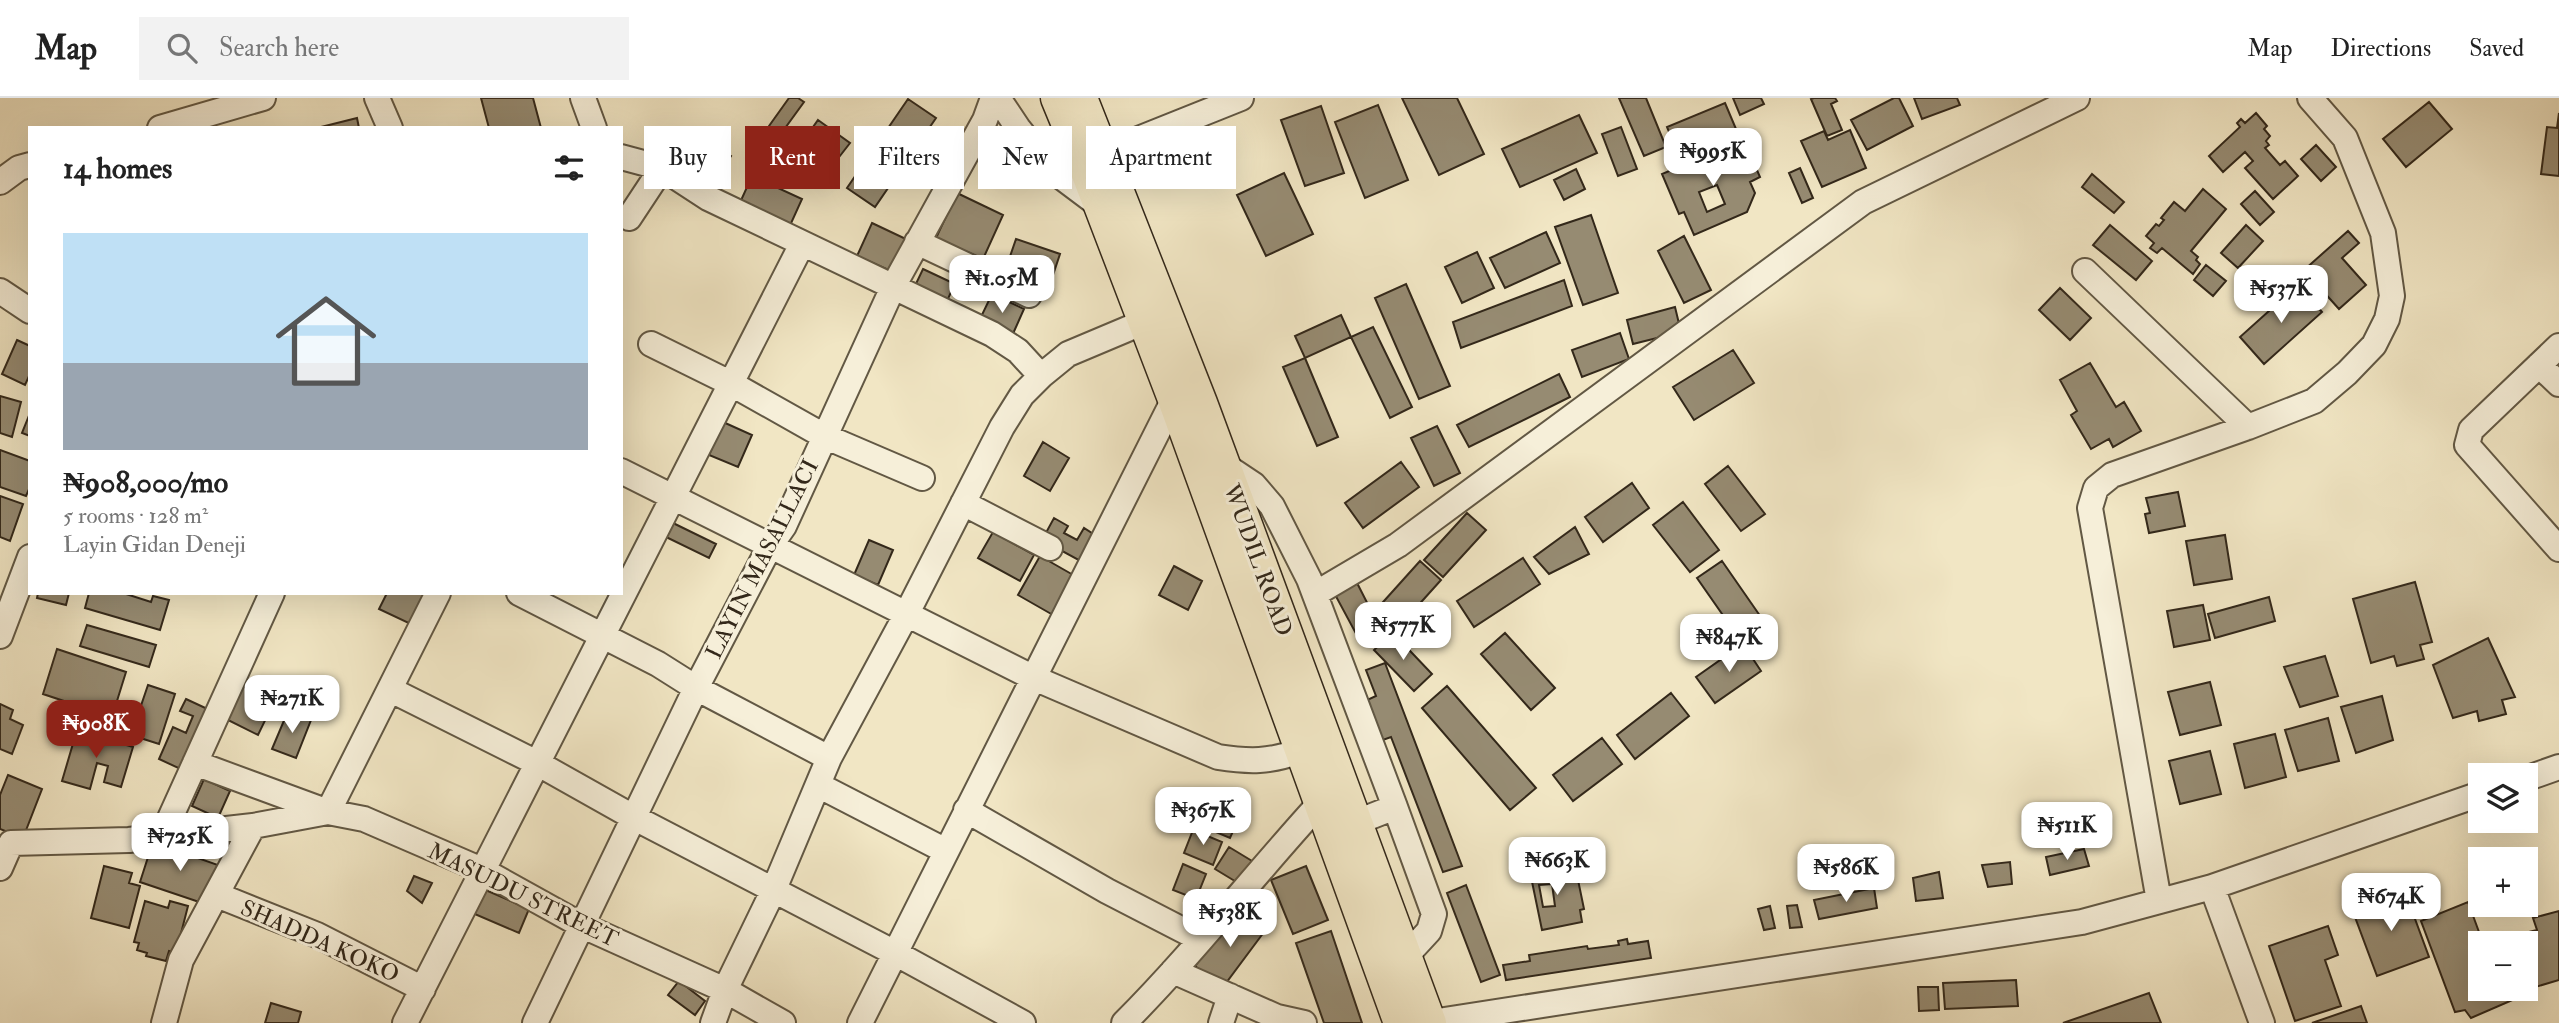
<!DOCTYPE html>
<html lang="en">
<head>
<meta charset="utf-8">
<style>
  :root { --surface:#fff; --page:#f2f2f2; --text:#222; --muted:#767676; --line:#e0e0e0; --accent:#8f2418 }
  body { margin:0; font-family:"IM FELL Double Pica",serif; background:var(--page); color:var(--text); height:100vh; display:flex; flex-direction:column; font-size:26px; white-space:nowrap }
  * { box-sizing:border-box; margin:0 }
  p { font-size:23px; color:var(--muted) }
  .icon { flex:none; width:38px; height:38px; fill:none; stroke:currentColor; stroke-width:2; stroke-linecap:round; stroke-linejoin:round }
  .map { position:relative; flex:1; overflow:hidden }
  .panel { position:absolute; left:28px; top:28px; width:595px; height:469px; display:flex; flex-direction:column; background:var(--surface); border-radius:0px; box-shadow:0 7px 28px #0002 }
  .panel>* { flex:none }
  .banner { position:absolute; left:644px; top:28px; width:665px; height:63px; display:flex; gap:14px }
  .tools { position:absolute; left:2468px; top:665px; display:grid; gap:14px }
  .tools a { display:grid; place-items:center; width:70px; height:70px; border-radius:0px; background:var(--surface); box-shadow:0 7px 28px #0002; font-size:35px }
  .price { position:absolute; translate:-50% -60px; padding:0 16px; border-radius:14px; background:#fff; color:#222; font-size:23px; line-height:46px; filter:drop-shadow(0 2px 4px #0008) }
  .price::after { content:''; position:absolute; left:50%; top:42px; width:21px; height:16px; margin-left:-10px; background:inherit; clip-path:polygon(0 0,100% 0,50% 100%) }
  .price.selected { background:var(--accent); color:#fff }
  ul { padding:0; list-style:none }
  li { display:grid; align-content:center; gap:14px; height:371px; padding:0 35px }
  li+li { border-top:2px solid var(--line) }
  li span { display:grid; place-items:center; height:217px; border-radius:0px; color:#555 }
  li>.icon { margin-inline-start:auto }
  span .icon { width:126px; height:126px; fill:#fffc; stroke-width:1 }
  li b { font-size:30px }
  h2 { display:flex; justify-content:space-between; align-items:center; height:84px; padding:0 35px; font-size:30px }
  .chip { padding:0 24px; border-radius:0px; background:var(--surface); box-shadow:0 7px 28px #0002; font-size:24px; line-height:63px }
  .chip.selected { background:var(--accent); color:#fff }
  header { display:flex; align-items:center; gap:42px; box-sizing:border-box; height:98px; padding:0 35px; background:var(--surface); border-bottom:2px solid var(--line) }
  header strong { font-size:33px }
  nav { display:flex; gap:38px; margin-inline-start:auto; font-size:24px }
  .search { width:490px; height:63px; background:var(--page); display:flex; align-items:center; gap:18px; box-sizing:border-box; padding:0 24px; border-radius:0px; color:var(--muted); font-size:26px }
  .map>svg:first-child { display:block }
  .building { fill:#968b72; stroke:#33281a; stroke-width:2; fill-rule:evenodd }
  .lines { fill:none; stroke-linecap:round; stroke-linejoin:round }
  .minor-casing { stroke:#625844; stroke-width:28 }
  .major-casing { stroke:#33281a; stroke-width:35 }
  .minor { stroke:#f6efd9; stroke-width:24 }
  .major { stroke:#f1e6c4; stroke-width:32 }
  .labels { text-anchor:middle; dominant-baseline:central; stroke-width:6; stroke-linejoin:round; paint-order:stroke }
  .street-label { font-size:23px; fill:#33281a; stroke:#f6efd9 }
</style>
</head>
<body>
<header>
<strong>Map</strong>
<div class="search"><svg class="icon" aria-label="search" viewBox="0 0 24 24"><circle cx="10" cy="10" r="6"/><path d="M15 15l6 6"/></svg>Search here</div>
<nav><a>Map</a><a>Directions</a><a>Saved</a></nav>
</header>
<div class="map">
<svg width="2559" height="925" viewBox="0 0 2559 925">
  <rect width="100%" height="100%" fill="#f1e6c4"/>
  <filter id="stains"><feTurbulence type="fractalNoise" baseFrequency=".00286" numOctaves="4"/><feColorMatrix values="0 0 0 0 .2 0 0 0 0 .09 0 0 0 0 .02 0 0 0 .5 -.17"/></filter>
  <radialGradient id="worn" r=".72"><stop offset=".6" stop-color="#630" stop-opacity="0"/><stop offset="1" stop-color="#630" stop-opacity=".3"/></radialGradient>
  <!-- building -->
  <path class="building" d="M481,0H533L541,30H489Z
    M789,0H798L804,4L780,37L769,28Z
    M1402,0H1457L1484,56L1439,77Z
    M1619,0H1646L1666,49L1644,58Z
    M1733,0H1761L1764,6L1740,17Z
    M1814,0H1835L1837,3L1831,6L1842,32L1827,38L1811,1Z
    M1894,0H1899L1913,28L1867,52L1851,22Z
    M1914,0H1957L1960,7L1922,21Z
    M908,1L936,20L875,109L847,90Z
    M2429,4L2452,31L2406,69L2383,41Z
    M1725,5L1736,31L1678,55L1667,29Z
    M1378,7L1408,82L1365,100L1335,24Z
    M1321,8L1344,75L1305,88L1281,22Z
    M2256,15L2267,28L2264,31L2270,38L2266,43L2269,47L2265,50L2280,67L2285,63L2298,78L2273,101L2245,70L2253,63L2245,54L2223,74L2209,58L2240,29L2237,25L2241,21L2245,25Z
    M2559,15V78L2541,76L2547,29L2557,30Z
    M1579,17L1597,55L1520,89L1502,51Z
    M357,20L359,30H317Z
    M818,22L850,45L836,63L816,49L810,57L799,49Z
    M1621,29L1637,71L1618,78L1602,36Z
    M1850,32L1866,70L1822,89L1801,43L1824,33L1828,42Z
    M710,44L731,58L706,95L685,80Z
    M1733,46L1740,61L1750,56L1760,79L1750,84L1755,95L1747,114L1694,137L1684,114L1679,116L1662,76ZM1717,87L1725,106L1707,114L1699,94Z
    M2316,47L2336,69L2321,83L2301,61Z
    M1800,70L1813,100L1802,105L1789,75Z
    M1576,71L1585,91L1564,102L1554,82Z
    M1284,75L1313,136L1266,158L1237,97Z
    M2092,76L2124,104L2114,115L2082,89Z
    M752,78L802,101L788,132L738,109Z
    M2203,91L2226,111L2191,153L2198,159L2196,162L2200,166L2193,176L2162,150L2157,155L2150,150L2154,145L2146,138L2156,126L2159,128L2164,122L2161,120L2174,104L2185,113Z
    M2255,93L2274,114L2260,127L2241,106Z
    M957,95L1003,117L983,161L936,140Z
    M1591,117L1618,195L1583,207L1555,129Z
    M872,125L908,142L893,174L857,158Z
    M2110,127L2152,163L2136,182L2093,147Z
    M2246,127L2263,143L2238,170L2221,155Z
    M2348,133L2359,145L2342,160L2366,187L2339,211L2304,172Z
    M1546,134L1560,165L1505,190L1490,160Z
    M1684,138L1711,192L1684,205L1658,153Z
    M1016,141L1060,156L1049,189L1005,173Z
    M1477,154L1494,190L1462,205L1445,169Z
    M2206,167L2226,183L2213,198L2194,182Z
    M923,171L955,186L945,207L913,192Z
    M1564,182L1572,208L1461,250L1453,224Z
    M1406,186L1450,288L1419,301L1375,200Z
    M2298,187L2322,214L2264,266L2240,239Z
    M2060,190L2091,220L2070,242L2039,212Z
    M992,196L1024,211L1012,238L979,223Z
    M1675,209L1681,234L1633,246L1627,222Z
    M1341,217L1351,239L1305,260L1295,238Z
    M1373,229L1412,309L1390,320L1351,239Z
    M1620,235L1629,261L1582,279L1572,252Z
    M17,242L30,248V276L25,287L2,276Z
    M1733,252L1754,285L1694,322L1673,289Z
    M1305,260L1338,339L1317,348L1283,269Z
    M2090,265L2116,309L2124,304L2141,333L2113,349L2109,341L2091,351L2071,317L2077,313L2060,282Z
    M1559,276L1570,299L1469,349L1457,327Z
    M0,298L21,304L12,339L0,335Z
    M30,315V338L22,335Z
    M723,324L752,337L738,369L709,357Z
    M1437,328L1460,375L1434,388L1411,340Z
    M1043,344L1069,360L1050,393L1024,378Z
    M0,352L30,363V389L26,398L0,389Z
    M1401,364L1419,389L1363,430L1345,405Z
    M1728,368L1765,416L1741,433L1705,386Z
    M1632,385L1649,410L1603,444L1585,419Z
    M2178,394L2185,428L2149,435L2145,416L2150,415L2146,400Z
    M0,398L23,406L10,443L0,439Z
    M1683,404L1719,452L1690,474L1653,427Z
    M1467,415L1486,432L1443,479L1424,462Z
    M1054,420L1068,428L1064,435L1077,442L1084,430L1098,439L1084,465L1042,442Z
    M673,425L716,446L709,460L666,439Z
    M1575,429L1589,456L1549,476L1534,459Z
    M993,434L1034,457L1020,483L978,460Z
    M2225,437L2232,481L2194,487L2186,443Z
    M869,442L893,452L878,487L854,477Z
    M1040,458L1082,482L1060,521L1018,497Z
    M1523,460L1540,486L1474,529L1457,503Z
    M1420,463L1441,482L1396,532L1375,513Z
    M1722,463L1765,525L1741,543L1697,480Z
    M1174,468L1202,483L1188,512L1159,497Z
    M1354,479L1381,532L1360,543L1332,491Z
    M2415,484L2432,544L2420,547L2424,561L2397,568L2394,558L2371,565L2353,501Z
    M38,495H69L66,507L37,500Z
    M89,495H123L151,504L153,498L169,502L160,532L85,510Z
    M387,495H433L417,529L379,511Z
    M2269,499L2275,523L2215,540L2208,516Z
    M2203,507L2210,542L2174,549L2167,513Z
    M87,527L156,547L149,569L80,548Z
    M1393,535L1432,576L1414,593L1374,552Z
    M1505,535L1555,590L1531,612L1481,556Z
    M2488,540L2515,599L2502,602L2506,616L2479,623L2477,613L2453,620L2433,567Z
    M1743,546L1761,573L1715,605L1696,579Z
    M57,551L126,574L112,619L43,596Z
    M2325,558L2338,598L2300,609L2284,569Z
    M1385,565L1462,768L1443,774L1391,639L1380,643L1365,603L1376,598L1366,572Z
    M2210,584L2221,627L2180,637L2168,594Z
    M148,587L175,596L159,646L131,637Z
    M242,588L274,604L258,637L226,621Z
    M1447,588L1536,690L1510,712L1422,610Z
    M1671,595L1689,618L1635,661L1617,637Z
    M2382,598L2393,642L2356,655L2341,609Z
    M186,601L214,614L187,674L159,661L173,629L186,635L193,618L180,613Z
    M0,606L13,612L10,621L23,627L12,656L0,651Z
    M288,613L311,622L296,660L272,651Z
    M2328,620L2339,663L2298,673L2285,632Z
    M77,632L133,649L121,689L104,684L108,668L97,665L90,691L62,683Z
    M2275,636L2286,679L2245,690L2234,646Z
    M1602,640L1622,666L1573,703L1553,677Z
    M2210,653L2221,696L2180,706L2169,663Z
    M8,677L42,691L23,740L0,731V697Z
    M204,681L230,693L218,720L192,708Z
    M1210,700L1242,713L1230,740L1199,727Z
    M1193,732L1222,744L1213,767L1184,755Z
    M173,745L188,750L186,756L218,767L205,806L140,784L150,753L161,756L164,749L170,751Z
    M1229,749L1257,766L1243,788L1215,771Z
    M2084,751L2089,768L2050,777L2046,759Z
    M2010,764L2012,786L1988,789L1982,767Z
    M1183,766L1206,776L1196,801L1173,792Z
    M1571,766L1573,778L1577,777L1584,811L1580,812L1582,824L1542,832L1530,774ZM1552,786L1555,808L1543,809L1539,787Z
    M104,768L132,775L129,785L140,788L129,830L91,820Z
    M1306,768L1328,822L1293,836L1271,782Z
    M1939,774L1943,800L1916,803L1913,780Z
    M414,778L432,785L422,805L407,793Z
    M1466,787L1500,877L1481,884L1447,795Z
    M481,790L529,811L519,835L470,814Z
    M1874,790L1877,810L1819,821L1814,802Z
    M2404,791L2429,859L2377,878L2352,811Z
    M145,803L168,810L170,803L188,808L176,855L169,853L166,863L146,858L147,855L137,852L139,845L134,844Z
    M2468,804L2483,845H2480V891H2525V880L2531,894L2471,920L2465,912L2455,914L2421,823Z
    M1797,807L1802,829L1790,830L1787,808Z
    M1770,808L1775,830L1764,832L1758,811Z
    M1236,813L1264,834L1223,889L1195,868Z
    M2559,813V882L2532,890L2525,865V845H2520L2517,837L2537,832L2533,820Z
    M2328,828L2338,857L2325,862L2341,908L2295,923L2269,848Z
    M1331,833L1362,925H1324L1296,845Z
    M1627,841L1628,846L1648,843L1651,860L1506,882L1503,867L1530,863L1529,857L1587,848L1588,851L1619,847L1618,843Z
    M2016,882L2018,908L1945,911L1943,885Z
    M679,883L705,903L695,917L668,897Z
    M1918,889H1938L1939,912L1919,913Z
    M2149,895L2161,925H2063Z
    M271,905L301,914L298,925H265Z
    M2361,908L2367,925H2312Z"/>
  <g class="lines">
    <defs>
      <path id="minor" d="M377,0L390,30
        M583,0L594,30
        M998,0L1018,30L1052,72L1100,108
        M160,30L263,0
        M621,59L662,70L708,100L992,236L1018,253L1041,278
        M1086,62L1241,0
        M0,84L19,70L30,67
        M629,120L662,70
        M917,144L1029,197
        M2085,173L2248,329
        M0,193L30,213
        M651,246L730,285L824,338L922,380
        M2559,248L2471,332L2467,347L2559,451
        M2539,267L2559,286
        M1224,367L1254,387L1272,408L1309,481L1395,709L1357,724
        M621,373L1034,580L1218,659C1250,664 1269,664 1300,653
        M963,405L1050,450
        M519,495L658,566L696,590L829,660
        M1315,496L1398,447L1863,104L2077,0
        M0,538L30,459
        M391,592L537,665L633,719L895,855L1023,925
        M195,665L328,714L438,495
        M2525,681L2559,669
        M818,687L946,753
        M1395,709L1434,816L1429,833L1405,859
        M966,712L1107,793L1200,841
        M253,728L328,714L364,721L482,772L581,827L725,892L783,925
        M162,738L272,495
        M0,770L11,745L129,742L253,728L181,862L164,925
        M2212,789L2262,925
        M217,797L317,837L423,891
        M2159,803L2090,410L2096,390L2112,377L2248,329L2314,303L2347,275L2374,247L2387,221L2392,198L2383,135L2345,40L2310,0
        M1173,873L1277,919L1304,925
        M405,925L802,146
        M535,925L696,590L770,448L784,428L894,187L985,22L993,0
        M713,925L725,892L774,791L829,660L906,517L1002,329L1022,297L1041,278L1068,256L1144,224
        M860,925L1174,301
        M1124,925C1193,856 1254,777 1320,705
        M1221,925L1230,898
        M1425,925L2082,824L2212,789L2480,696"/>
      <path id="major" d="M1057,0L1083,63L1174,301L1400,925
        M1081,0L1201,305L1430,925"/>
    </defs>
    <!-- minor casing -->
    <use href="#minor" class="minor-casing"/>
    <!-- major casing -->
    <use href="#major" class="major-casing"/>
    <!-- minor -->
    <use href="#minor" class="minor"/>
    <!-- major -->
    <use href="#major" class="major"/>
  </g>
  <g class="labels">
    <!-- street labels -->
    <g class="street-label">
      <text transform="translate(762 461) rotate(-63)">LAYIN MASALLACI</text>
      <text transform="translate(1258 462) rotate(70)">WUDIL ROAD</text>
      <text transform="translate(523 797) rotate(26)">MASUDU STREET</text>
      <text transform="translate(320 843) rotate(24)">SHADDA KOKO</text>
    </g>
  </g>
  <rect width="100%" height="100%" filter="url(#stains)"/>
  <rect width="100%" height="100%" fill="url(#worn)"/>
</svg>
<div class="tools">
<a><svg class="icon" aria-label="layers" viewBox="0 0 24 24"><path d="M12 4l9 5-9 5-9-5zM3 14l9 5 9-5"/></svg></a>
<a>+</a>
<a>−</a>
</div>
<b class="price" style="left:1713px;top:90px">₦995K</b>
<b class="price" style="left:1002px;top:217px">₦1.05M</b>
<b class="price" style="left:2281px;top:227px">₦537K</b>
<b class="price" style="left:1403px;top:564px">₦577K</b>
<b class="price" style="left:1729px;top:576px">₦847K</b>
<b class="price" style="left:292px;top:637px">₦271K</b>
<b class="price selected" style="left:96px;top:662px">₦908K</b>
<b class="price" style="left:1203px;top:749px">₦367K</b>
<b class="price" style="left:2067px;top:764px">₦511K</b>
<b class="price" style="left:180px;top:775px">₦725K</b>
<b class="price" style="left:1557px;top:799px">₦663K</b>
<b class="price" style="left:1846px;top:806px">₦586K</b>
<b class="price" style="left:2391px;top:835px">₦674K</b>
<b class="price" style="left:1230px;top:851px">₦538K</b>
<div class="banner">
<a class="chip">Buy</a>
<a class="chip selected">Rent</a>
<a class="chip">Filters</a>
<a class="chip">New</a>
<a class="chip">Apartment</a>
</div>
<section class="panel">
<h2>14 homes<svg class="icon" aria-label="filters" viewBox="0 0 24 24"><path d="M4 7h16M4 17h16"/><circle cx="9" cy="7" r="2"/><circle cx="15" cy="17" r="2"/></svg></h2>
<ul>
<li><span style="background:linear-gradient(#bfe0f5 60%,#9aa5b1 0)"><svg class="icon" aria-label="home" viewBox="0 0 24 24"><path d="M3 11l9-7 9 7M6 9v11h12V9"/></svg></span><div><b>₦908,000/mo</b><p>5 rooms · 128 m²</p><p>Layin Gidan Deneji</p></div></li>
</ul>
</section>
</div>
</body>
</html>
